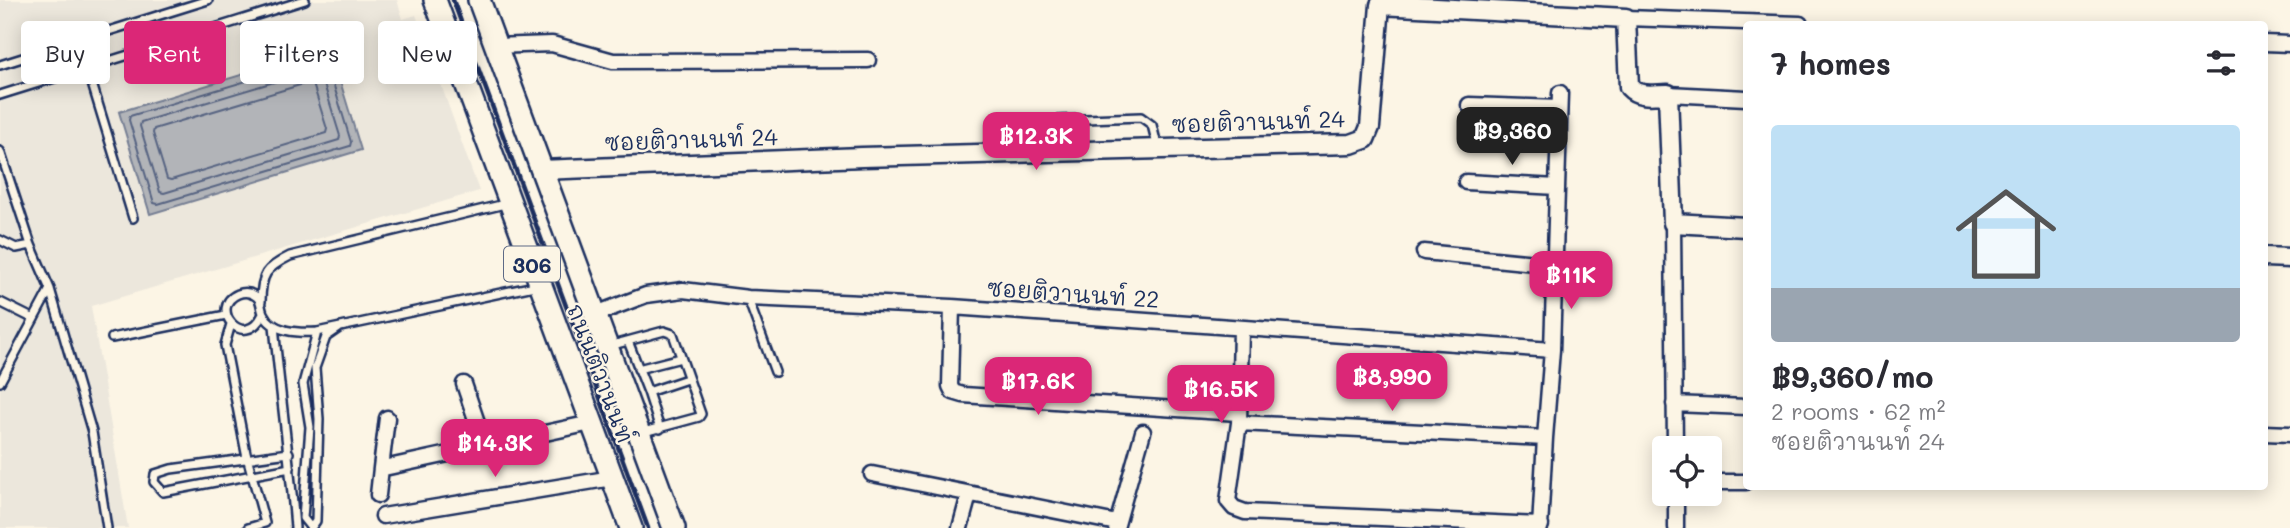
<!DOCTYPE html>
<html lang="en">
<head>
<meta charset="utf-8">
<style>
  :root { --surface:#fff; --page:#f7f7f7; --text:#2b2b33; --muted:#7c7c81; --accent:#db2777 }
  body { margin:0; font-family:Mali,"Playpen Sans Thai",sans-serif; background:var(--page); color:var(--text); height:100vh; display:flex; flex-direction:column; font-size:26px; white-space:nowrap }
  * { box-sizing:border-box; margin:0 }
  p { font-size:23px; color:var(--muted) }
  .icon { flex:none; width:38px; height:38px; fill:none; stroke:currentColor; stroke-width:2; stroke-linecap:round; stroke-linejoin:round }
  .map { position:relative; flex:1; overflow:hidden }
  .side { position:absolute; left:1743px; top:21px; width:525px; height:469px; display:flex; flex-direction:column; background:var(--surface); border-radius:7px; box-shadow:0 4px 18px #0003 }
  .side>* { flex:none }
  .guide { position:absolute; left:21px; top:21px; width:665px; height:63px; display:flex; gap:14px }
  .controls { position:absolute; left:1652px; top:436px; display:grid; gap:14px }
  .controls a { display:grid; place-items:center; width:70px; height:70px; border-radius:7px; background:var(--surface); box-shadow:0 4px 18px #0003; font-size:35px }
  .price { position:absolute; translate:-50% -60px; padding:0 16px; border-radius:14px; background:var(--accent); color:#fff; font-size:23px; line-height:46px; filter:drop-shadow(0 2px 4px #0008) }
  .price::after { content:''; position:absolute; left:50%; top:42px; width:21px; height:16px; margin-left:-10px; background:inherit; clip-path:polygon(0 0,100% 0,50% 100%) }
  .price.current { background:#222; color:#fff }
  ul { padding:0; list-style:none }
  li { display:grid; align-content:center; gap:14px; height:371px; padding:0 28px }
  li span { display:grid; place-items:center; height:217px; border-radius:7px; color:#555 }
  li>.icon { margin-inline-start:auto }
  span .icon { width:126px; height:126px; fill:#fffc; stroke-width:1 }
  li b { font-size:30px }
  h2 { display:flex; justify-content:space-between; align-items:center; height:84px; padding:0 28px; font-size:30px }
  .chip { padding:0 24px; border-radius:7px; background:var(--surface); box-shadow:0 4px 18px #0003; font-size:24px; line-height:63px }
  .chip.current { background:var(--accent); color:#fff }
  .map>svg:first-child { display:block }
  .built { fill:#ece7dc }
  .water { fill:#b2b4b8; stroke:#767f94; stroke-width:2 }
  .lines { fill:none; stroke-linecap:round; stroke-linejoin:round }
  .shore { stroke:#576482; stroke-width:2 }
  .service-casing { stroke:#1b2f5e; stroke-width:12 }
  .minor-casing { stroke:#1b2f5e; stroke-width:19 }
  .tertiary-casing { stroke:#1b2f5e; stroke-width:23 }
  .primary-casing { stroke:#1b2f5e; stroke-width:26 }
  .service { stroke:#fcf5e5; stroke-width:7 }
  .minor { stroke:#fcf5e5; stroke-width:14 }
  .tertiary { stroke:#fcf5e5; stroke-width:18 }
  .primary { stroke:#fcf5e5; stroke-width:21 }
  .rail { stroke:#1b2f5e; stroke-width:4.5 }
  .labels { text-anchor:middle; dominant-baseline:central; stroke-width:5; stroke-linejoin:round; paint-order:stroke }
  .shield { fill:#fcf5e5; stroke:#5e6a86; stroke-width:2 }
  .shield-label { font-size:21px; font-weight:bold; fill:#1b2f5e }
  .street-label { font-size:23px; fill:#1b2f5e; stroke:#fcf5e5 }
</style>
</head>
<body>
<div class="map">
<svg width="2290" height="528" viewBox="0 0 2290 528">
  <rect width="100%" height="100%" fill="#fcf5e5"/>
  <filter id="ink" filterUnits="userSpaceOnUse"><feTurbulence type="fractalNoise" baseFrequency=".0143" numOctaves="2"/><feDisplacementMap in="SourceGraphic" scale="14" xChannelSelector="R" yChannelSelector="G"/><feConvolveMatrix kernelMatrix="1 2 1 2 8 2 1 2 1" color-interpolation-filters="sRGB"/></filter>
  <g filter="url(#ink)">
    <!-- built -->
    <path class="built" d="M0,0H397L403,19L416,15L479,191L91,306L128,528H0Z"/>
    <!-- water -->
    <path class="water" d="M330,48L361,150L150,214L119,112Z"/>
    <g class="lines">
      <!-- shore -->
      <path class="shore" d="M323,58L326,60L351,142L350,146L158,204L154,203L129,120L130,116Z
        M317,69L320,71L340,136L339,140L164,193L160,192L140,126L141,122Z
        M310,82L313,84L327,129L326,133L171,180L167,179L153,133L154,129Z"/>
      <defs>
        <path id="service" d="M79,41L133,218
          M0,65L208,0
          M0,95L305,0
          M1058,120L1141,117L1152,125L1158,149
          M0,151L31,245L50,289L92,432L107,528
          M0,240L16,248L31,245
          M748,299L775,372
          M0,302L34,319
          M261,302C261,274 266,268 290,256L509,203
          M263,314C244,353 207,307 238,294C243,292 249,292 254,295C262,299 260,306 263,313C272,333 299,333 317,332L539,285
          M231,324L225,345L246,453L265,523L248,528
          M274,325C280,393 290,460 295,528
          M112,338L226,315
          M628,341L648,392L660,429
          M609,346L664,331L673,334L701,414L699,417L640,433
          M638,369L681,358
          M0,382L50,289
          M648,392L687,379
          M289,453L171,469L155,474L154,482L163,492L290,468
          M311,528L316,521L319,419L315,368L326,337L339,328
          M311,528L303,518L310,427L303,384L317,332"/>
        <path id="minor" d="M1626,18L1800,24
          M2264,43L2290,44
          M496,46L552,44L613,61L868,60
          M1668,94L1746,98
          M1469,105L1559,108
          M1466,182L1557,187
          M1673,223L1675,448
          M1424,252L1555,265
          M952,307L950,386L953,392L963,395L1238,413
          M593,315L646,295L683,290L748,298L952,307L1552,350
          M1241,329L1239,423L1228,501L1234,508L1245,512L1541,525
          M464,384L485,446
          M1674,404L1746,407
          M387,418L381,468H384L591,423
          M1239,423L1545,438
          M2264,433L2290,434
          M872,474L1117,523
          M1710,482H1746
          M1676,494V528
          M378,495L381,468
          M383,516L612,478
          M960,528L969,495
          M1116,528L1143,432
          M1540,528L1545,438L1552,350L1560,93"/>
        <path id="tertiary" d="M541,170L862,157L1351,144L1365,139L1370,127L1380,5L1626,18L1629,87C1639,98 1654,94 1668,94L1673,223L1746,227
          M2264,257L2290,258"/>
        <path id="primary" d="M435,0L631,528
          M479,0L674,528"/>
      </defs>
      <!-- service casing -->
      <use href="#service" class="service-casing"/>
      <!-- minor casing -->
      <use href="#minor" class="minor-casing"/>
      <!-- tertiary casing -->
      <use href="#tertiary" class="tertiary-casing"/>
      <!-- primary casing -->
      <use href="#primary" class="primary-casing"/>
      <!-- service -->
      <use href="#service" class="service"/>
      <!-- minor -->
      <use href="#minor" class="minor"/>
      <!-- tertiary -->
      <use href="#tertiary" class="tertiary"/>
      <!-- primary -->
      <use href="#primary" class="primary"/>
      <!-- rail -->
      <path class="rail" d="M453,0L648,528"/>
    </g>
  </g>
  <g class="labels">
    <!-- shield labels -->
    <rect class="shield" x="504" y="246.5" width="56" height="35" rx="5"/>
    <g class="shield-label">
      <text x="532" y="264">306</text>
    </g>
    <!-- street labels -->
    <g class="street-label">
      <text transform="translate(1258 121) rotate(-2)">ซอยติวานนท์ 24</text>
      <text transform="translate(691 139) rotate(-2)">ซอยติวานนท์ 24</text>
      <text transform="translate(1073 293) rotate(4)">ซอยติวานนท์ 22</text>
      <text transform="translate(601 373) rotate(69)">ถนนติวานนท์</text>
    </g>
  </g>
</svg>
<div class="controls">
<a><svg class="icon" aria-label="locate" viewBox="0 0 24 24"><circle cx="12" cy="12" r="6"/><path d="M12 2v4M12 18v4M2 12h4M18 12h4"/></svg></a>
</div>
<b class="price current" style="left:1512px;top:167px">฿9,360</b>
<b class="price" style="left:1036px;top:172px">฿12.3K</b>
<b class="price" style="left:1571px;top:311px">฿11K</b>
<b class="price" style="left:1392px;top:413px">฿8,990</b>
<b class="price" style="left:1038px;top:417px">฿17.6K</b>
<b class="price" style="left:1221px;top:425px">฿16.5K</b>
<b class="price" style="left:495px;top:479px">฿14.3K</b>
<div class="guide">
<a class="chip">Buy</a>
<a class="chip current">Rent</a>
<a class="chip">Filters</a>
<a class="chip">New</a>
</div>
<section class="side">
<h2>7 homes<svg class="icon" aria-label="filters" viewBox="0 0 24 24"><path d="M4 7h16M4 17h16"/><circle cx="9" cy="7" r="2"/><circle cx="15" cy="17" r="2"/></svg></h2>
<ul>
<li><span style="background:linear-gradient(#bfe0f5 75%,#9aa5b1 0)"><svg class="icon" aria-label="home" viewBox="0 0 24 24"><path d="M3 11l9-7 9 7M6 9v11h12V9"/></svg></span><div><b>฿9,360/mo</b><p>2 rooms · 62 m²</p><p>ซอยติวานนท์ 24</p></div></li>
</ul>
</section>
</div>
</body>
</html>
